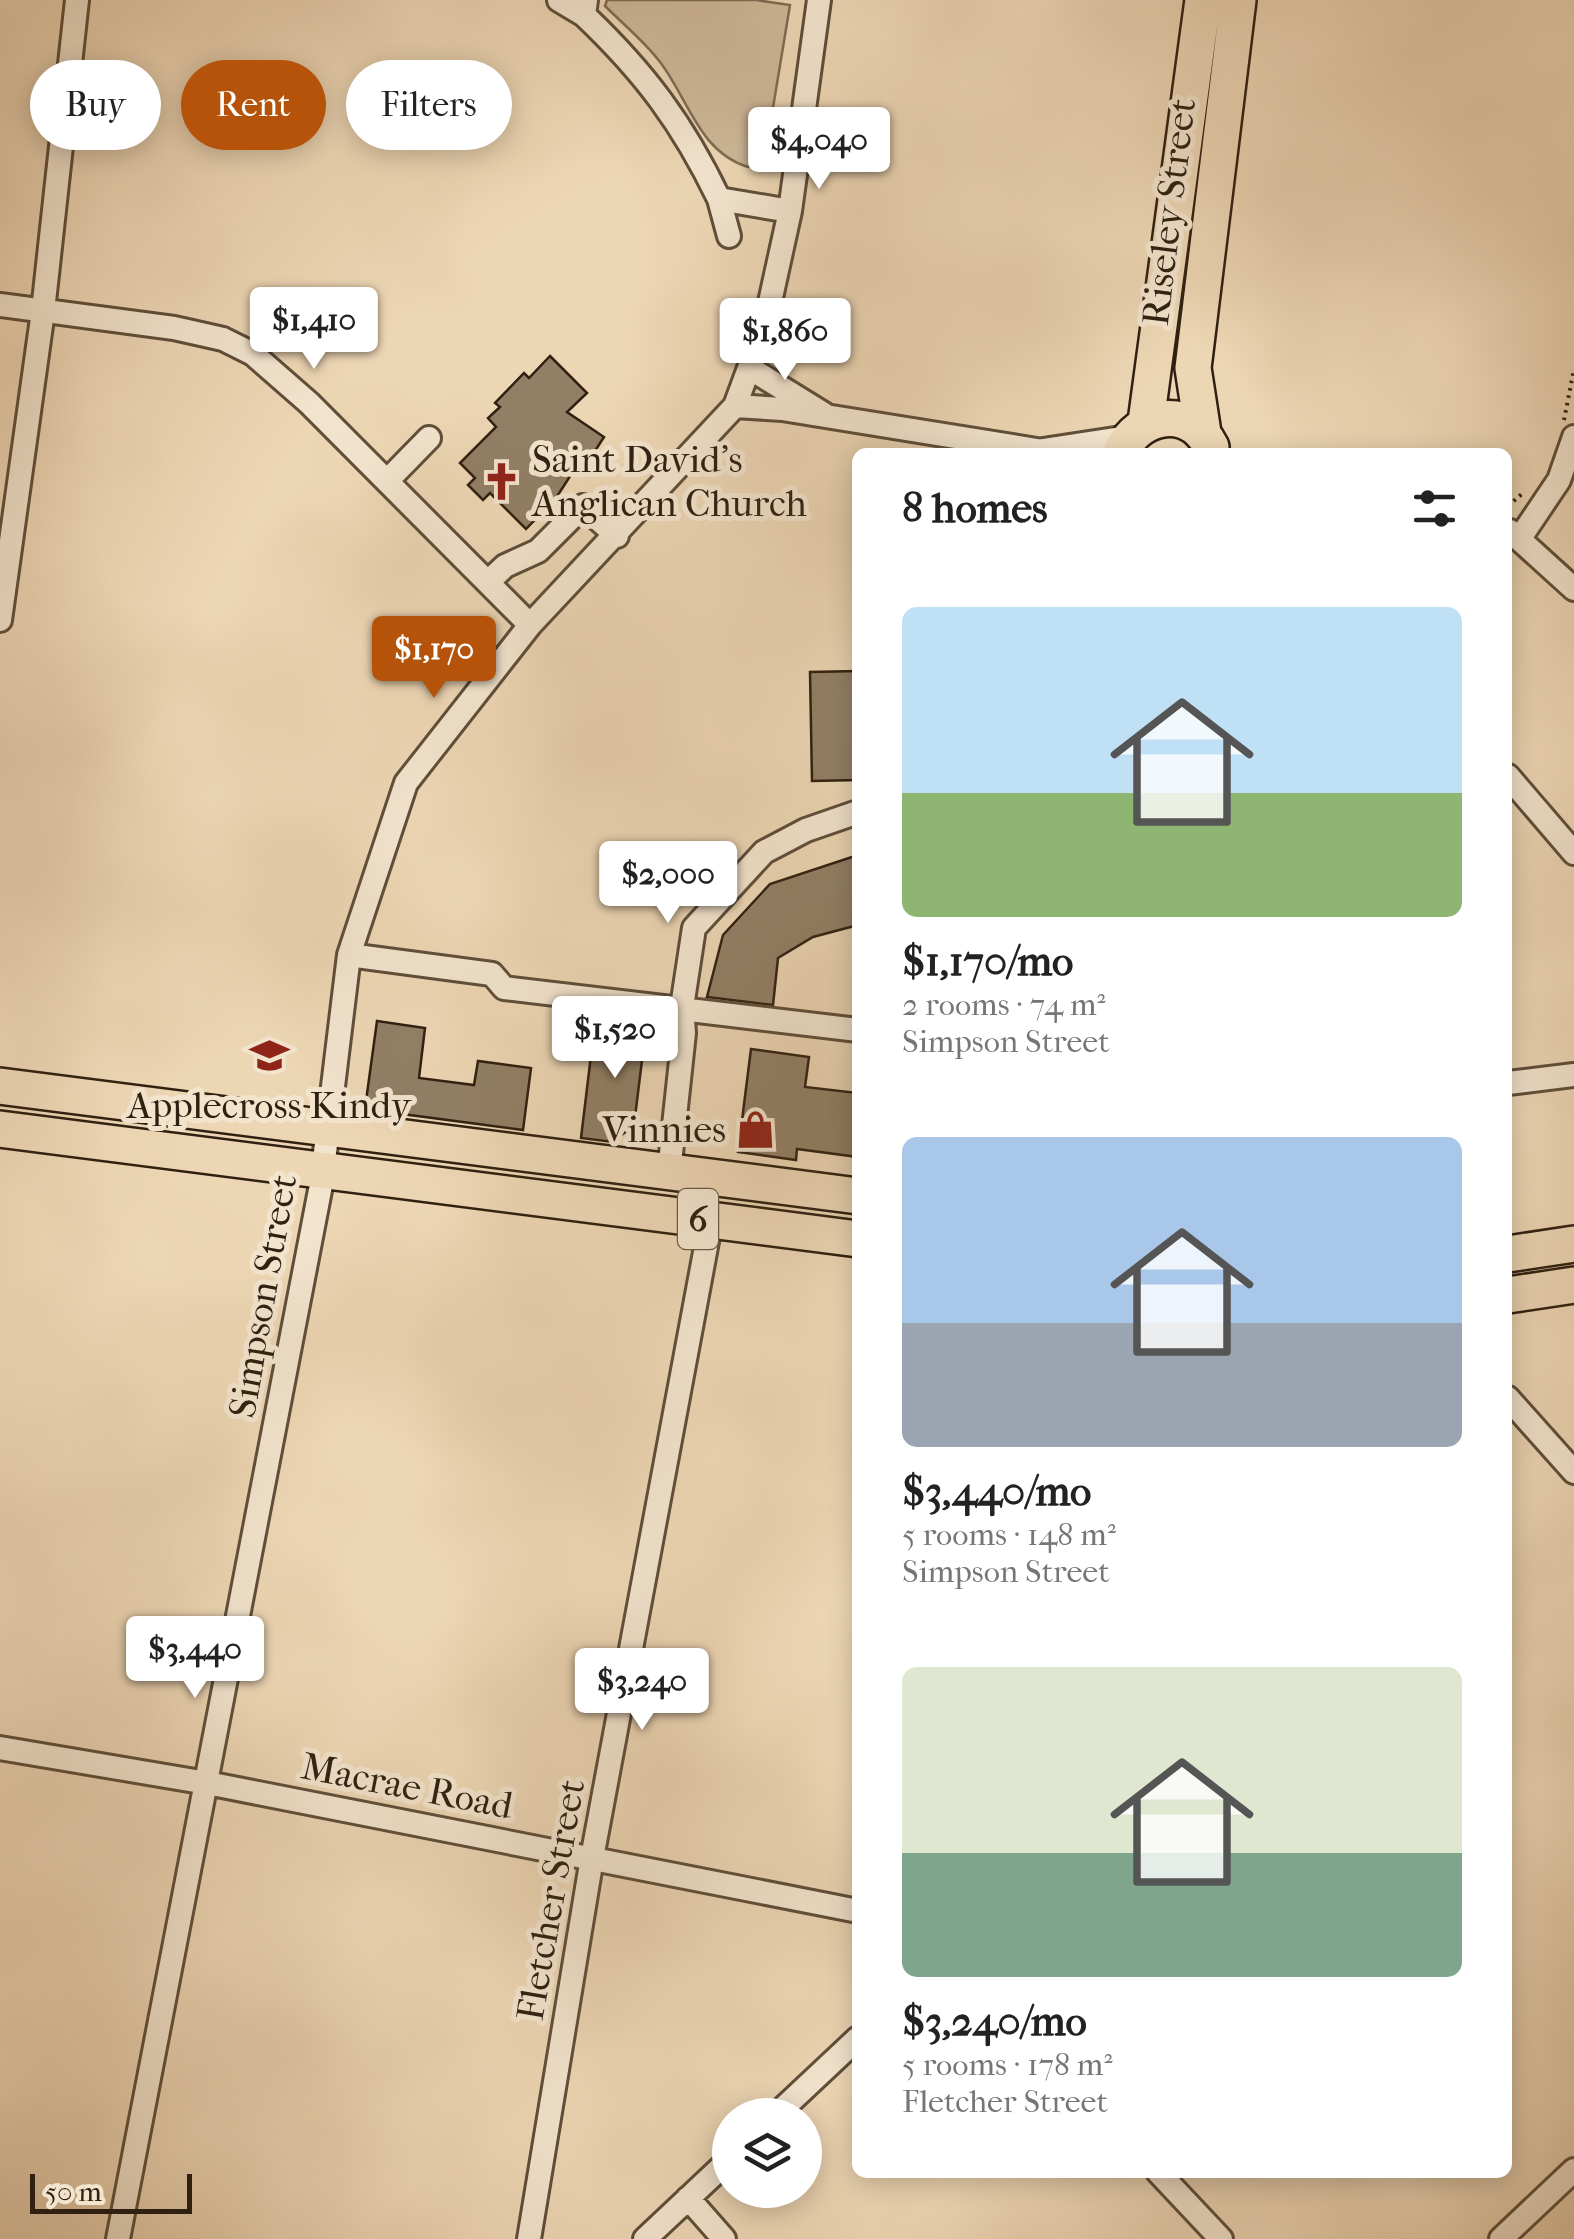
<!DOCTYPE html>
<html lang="en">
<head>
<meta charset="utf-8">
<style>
  :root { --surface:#fff; --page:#f6f6f6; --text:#222; --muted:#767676; --accent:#b45309 }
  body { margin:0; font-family:"IM FELL French Canon",serif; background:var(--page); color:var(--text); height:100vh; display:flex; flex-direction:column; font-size:38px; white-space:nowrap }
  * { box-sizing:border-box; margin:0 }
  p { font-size:32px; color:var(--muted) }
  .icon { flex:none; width:55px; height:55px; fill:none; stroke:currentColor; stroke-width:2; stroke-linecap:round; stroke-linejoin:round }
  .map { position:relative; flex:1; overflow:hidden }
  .drawer { position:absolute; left:852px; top:448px; width:660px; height:1730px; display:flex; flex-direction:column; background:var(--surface); border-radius:15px; box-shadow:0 5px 25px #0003 }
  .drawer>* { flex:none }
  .banner { position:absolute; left:30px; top:60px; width:672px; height:90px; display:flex; gap:20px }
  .tools { position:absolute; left:712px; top:2098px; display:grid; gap:20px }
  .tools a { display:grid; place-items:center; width:110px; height:110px; border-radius:50%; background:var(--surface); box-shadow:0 5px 25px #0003; font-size:50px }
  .scale { position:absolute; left:30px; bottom:25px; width:162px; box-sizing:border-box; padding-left:10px; border:5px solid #302011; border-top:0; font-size:28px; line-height:35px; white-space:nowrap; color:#302011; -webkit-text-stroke:8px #f3e4ce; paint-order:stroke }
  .price { position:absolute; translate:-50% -85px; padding:0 22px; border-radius:10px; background:#fff; color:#222; font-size:32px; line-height:65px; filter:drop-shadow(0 2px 5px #0008) }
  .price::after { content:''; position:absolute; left:50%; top:60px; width:30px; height:22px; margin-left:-15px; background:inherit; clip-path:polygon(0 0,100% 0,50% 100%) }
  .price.on { background:var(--accent); color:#fff }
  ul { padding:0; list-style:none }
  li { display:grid; align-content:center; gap:20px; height:530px; padding:0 50px }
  li span { display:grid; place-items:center; height:310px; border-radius:15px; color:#555 }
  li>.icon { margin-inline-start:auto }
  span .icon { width:180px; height:180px; fill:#fffc; stroke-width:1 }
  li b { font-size:42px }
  h2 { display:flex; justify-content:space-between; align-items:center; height:120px; padding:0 50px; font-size:42px }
  .pill { padding:0 35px; border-radius:45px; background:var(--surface); box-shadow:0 5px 25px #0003; font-size:35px; line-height:90px }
  .pill.on { background:var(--accent); color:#fff }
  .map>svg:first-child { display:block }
  .green { fill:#cdb798; stroke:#7e6c54; stroke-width:2.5 }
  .building { fill:#927f66; stroke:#302011; stroke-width:2.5 }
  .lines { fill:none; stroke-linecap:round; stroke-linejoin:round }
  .minor-casing { stroke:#5f4e3a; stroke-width:28 }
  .highway-casing { stroke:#302011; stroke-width:40 }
  .path { stroke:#302011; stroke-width:4; stroke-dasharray:2.5 5; stroke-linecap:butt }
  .minor { stroke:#f3e4ce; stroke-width:22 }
  .highway { stroke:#edd6b4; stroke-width:35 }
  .labels { text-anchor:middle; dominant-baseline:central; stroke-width:10; stroke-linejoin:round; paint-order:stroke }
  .shield { fill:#f3e4ce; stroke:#6a5b4a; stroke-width:2.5 }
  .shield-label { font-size:35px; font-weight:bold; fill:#302011 }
  .street-label { font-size:38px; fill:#302011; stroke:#f3e4ce }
  .poi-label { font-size:38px; fill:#302011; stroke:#f3e4ce; text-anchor:start }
</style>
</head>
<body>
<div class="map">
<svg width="1574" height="2239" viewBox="0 0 1574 2239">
  <rect width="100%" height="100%" fill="#edd6b4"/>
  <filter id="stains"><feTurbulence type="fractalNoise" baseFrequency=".002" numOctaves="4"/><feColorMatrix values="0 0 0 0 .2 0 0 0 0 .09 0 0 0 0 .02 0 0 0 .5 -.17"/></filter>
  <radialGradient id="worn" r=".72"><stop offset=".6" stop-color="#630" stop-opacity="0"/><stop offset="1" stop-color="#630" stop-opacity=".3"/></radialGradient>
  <!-- green -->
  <path class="green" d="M607,0H756L790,5L765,156L748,167C699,152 689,100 660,62C645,42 623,24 605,6Z"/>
  <!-- building -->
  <path class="building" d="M550,356L587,393L567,412L604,437L582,471L576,467L556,498L526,529L490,493L483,500L468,485L475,478L460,463L496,427L488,418L500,407L495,403L524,373L529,378Z
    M858,671V780L812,781L810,672Z
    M858,855V925L813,937L778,958L773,1005L707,997L723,935L770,884Z
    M610,1016L647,1020L634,1125L613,1142L581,1138L592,1047L606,1049Z
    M377,1021L425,1028L419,1078L474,1085L478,1061L531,1068L523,1130L372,1110L366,1101Z
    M751,1049L809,1057L805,1087L858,1093V1157L797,1149L796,1160L738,1152Z"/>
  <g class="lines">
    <defs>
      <path id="minor" d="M559,0L584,15
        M586,0L584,15C645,73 683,124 719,199L790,211
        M719,199L729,236
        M0,305L174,328L223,339L253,354L309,403L530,625
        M751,369L824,414
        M735,406L782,409L1049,452
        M1043,450L1128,437
        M387,481L429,438
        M1510,531L1574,589
        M1520,538L1559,480L1574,437
        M488,582L505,566L538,551L583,506L617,536
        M0,620L43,311L77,0
        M1508,776L1574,853
        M349,955L492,974L504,988L858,1030
        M1508,1083L1574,1075
        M669,1172L684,1033L682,1007L694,928L764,852L806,830L858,812
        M1508,1398L1574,1472
        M0,1748L207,1783L858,1911
        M776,2115L858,2038
        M1158,2172L1221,2239
        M688,2198L724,2239
        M118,2239L321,1185L349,955L406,783L530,625L735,406L765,325L790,211L819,0
        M529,2239L592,1858L711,1220
        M645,2239L730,2159
        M1501,2239L1574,2170"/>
      <path id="highway" d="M1146,422L1203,0
        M1203,433L1193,368L1238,0
        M1121,452C1139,413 1190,404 1211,447
        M0,1086L858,1196
        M0,1129L858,1239
        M1508,1254L1574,1244
        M1508,1295L1574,1285"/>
    </defs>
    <!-- minor casing -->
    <use href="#minor" class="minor-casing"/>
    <!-- highway casing -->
    <use href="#highway" class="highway-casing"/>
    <!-- path -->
    <path class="path" d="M1564,420L1574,369
      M1508,506L1523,493"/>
    <!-- minor -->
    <use href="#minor" class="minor"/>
    <!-- highway -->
    <use href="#highway" class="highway"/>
  </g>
  <!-- icons -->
  <defs>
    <symbol id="church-bare" viewBox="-9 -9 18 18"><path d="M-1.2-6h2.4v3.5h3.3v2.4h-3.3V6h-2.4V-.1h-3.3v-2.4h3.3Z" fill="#8f2418" stroke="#f3e4ce" stroke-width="2.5" paint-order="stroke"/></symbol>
    <symbol id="school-bare" viewBox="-9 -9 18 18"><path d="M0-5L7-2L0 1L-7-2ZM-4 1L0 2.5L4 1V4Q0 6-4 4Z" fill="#8f2418" stroke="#f3e4ce" stroke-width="2.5" paint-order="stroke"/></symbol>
    <symbol id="shop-bare" viewBox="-9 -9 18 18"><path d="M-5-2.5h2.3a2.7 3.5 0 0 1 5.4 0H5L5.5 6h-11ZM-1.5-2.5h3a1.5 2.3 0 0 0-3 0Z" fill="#8f2418" stroke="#f3e4ce" stroke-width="2.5" paint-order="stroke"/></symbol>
  </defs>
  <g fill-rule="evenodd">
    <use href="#church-bare" x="474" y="454" width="55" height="55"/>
    <use href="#school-bare" x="242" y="1028" width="55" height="55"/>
    <use href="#shop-bare" x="728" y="1102" width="55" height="55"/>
  </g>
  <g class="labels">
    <!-- shield labels -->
    <rect class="shield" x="678" y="1189" width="40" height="60" rx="8"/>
    <g class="shield-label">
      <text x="698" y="1219">6</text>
    </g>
    <!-- street labels -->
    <g class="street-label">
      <text transform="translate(1169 212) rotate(-83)">Riseley Street</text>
      <text transform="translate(263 1296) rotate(-80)">Simpson Street</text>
      <text transform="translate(407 1786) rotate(11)">Macrae Road</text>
      <text transform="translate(551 1900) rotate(-80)">Fletcher Street</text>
    </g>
    <!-- poi labels -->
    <g class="poi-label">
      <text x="532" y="459">Saint David's<tspan x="532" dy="44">Anglican Church</tspan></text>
      <text x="269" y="1105" text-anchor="middle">Applecross Kindy</text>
      <text x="726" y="1129" text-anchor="end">Vinnies</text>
    </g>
  </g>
  <rect width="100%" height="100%" filter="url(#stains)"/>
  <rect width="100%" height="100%" fill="url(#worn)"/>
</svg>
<div class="tools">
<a><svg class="icon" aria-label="layers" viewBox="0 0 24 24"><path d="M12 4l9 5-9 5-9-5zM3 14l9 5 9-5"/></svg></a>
</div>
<div class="scale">50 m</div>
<b class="price" style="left:819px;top:192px">$4,040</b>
<b class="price" style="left:314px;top:372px">$1,410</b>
<b class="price" style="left:785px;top:383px">$1,860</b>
<b class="price on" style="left:434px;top:701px">$1,170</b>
<b class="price" style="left:668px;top:926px">$2,000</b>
<b class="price" style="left:615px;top:1081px">$1,520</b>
<b class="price" style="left:195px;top:1701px">$3,440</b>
<b class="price" style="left:642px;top:1733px">$3,240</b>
<div class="banner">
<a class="pill">Buy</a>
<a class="pill on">Rent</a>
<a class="pill">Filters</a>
</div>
<section class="drawer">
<h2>8 homes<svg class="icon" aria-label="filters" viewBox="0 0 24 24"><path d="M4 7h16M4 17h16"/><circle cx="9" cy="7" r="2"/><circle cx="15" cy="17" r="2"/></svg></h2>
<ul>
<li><span style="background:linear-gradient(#bfe0f5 60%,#8fb573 0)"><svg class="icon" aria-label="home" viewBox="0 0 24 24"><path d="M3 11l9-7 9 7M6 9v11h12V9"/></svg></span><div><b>$1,170/mo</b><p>2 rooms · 74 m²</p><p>Simpson Street</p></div></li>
<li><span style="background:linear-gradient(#a9c7e8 60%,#9aa5b1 0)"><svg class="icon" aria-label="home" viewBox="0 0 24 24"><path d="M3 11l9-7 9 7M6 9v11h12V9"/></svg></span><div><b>$3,440/mo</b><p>5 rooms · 148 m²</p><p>Simpson Street</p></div></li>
<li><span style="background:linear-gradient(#dfe7d0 60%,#7fa58c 0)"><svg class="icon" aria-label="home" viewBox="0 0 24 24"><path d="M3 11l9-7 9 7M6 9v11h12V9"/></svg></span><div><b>$3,240/mo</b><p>5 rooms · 178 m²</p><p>Fletcher Street</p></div></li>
</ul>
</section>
</div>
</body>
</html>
